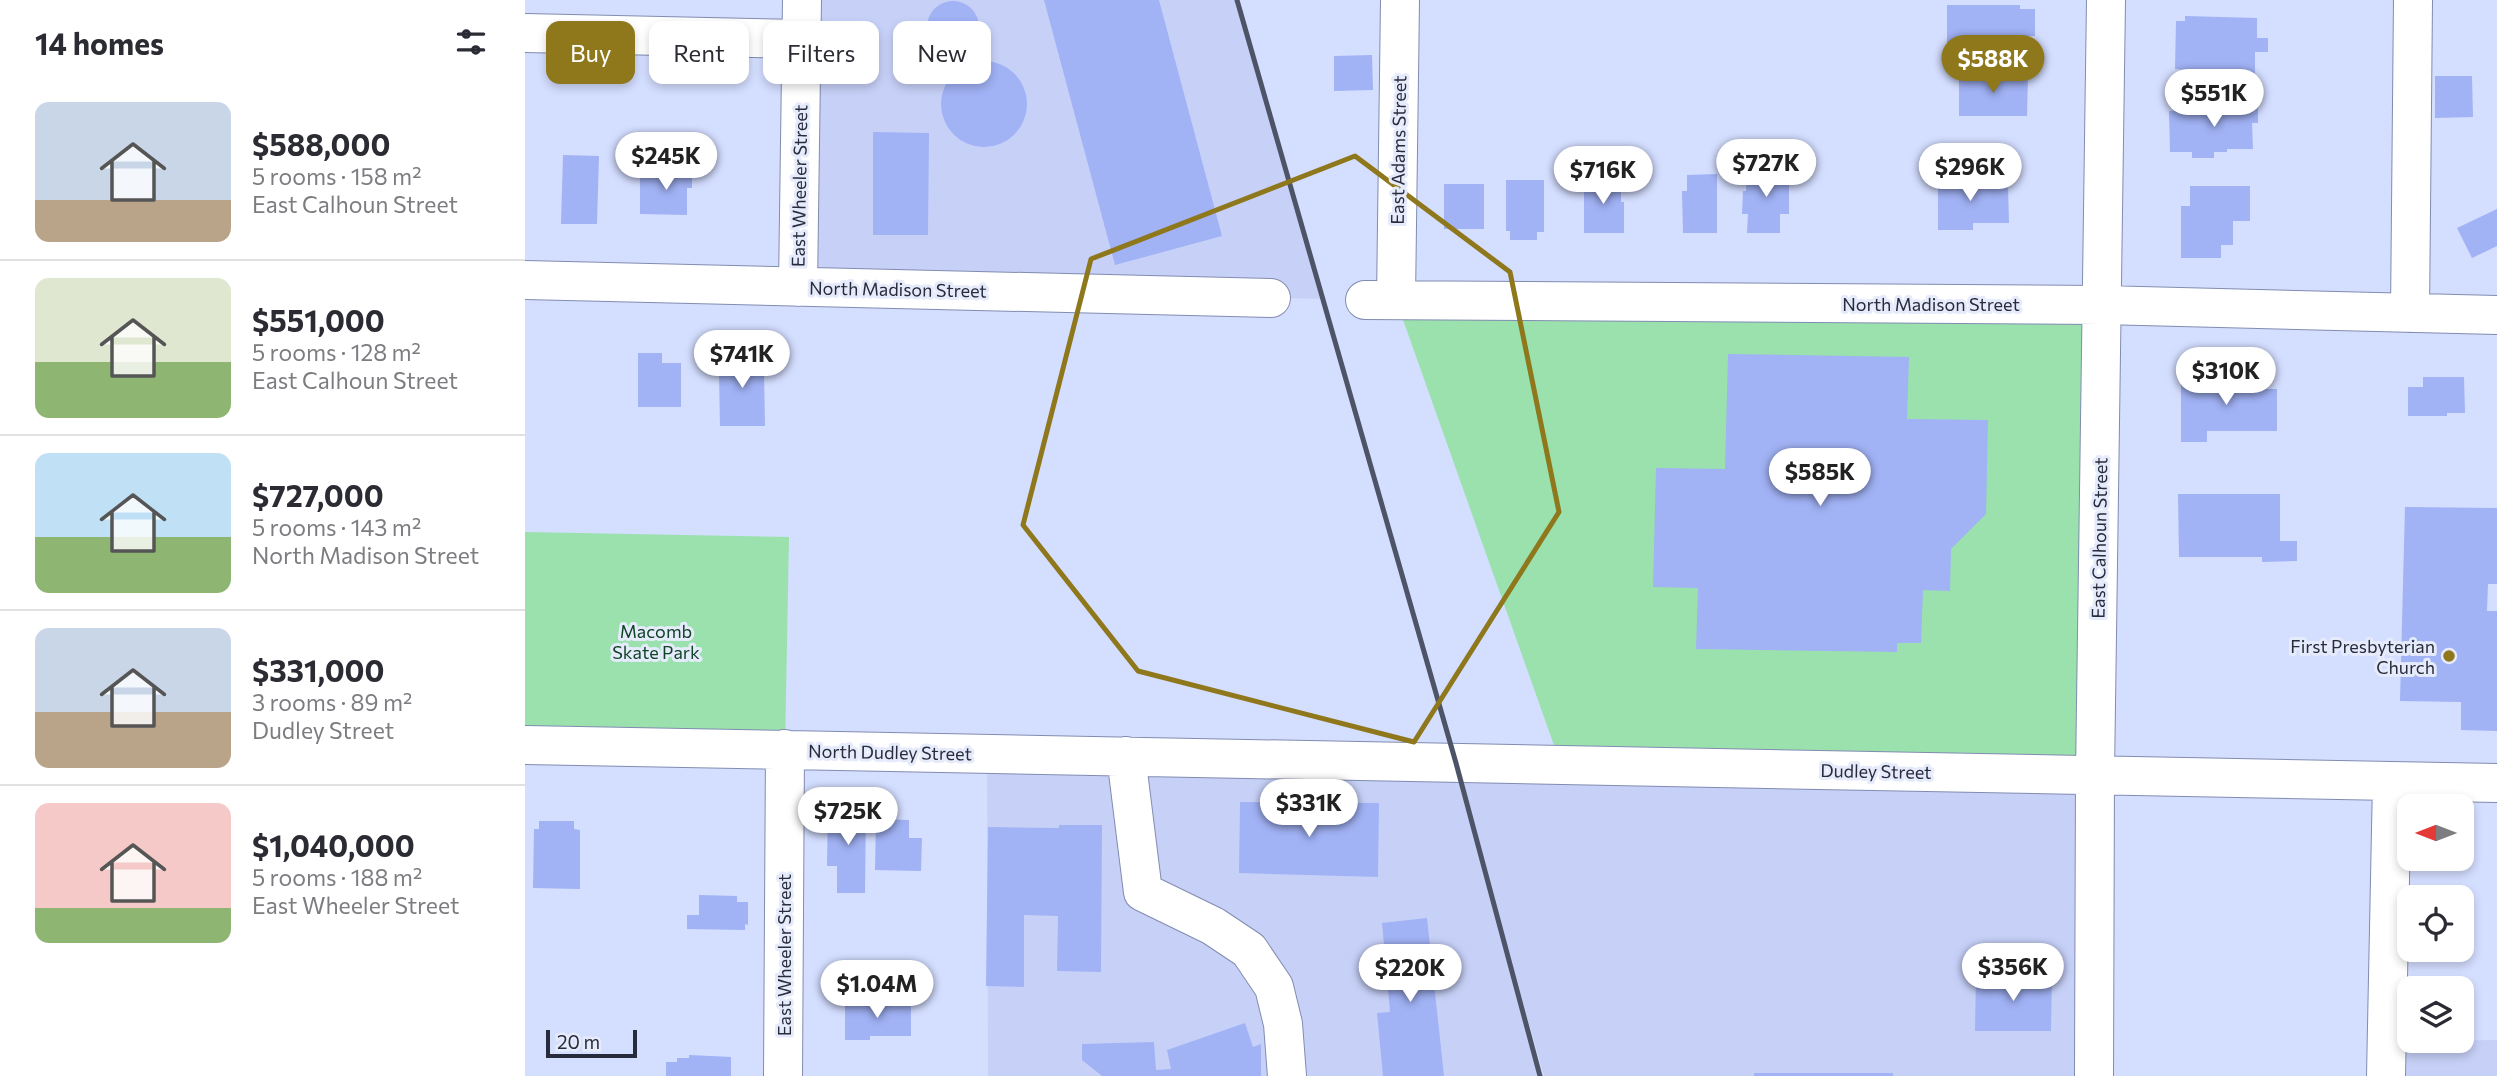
<!DOCTYPE html>
<html lang="en">
<head>
<meta charset="utf-8">
<style>
  :root { --surface:#fff; --page:#f7f7f7; --text:#2b2b33; --muted:#7c7c81; --line:#e1e1e2; --accent:#8f771c }
  body { margin:0; font-family:Commissioner,sans-serif; background:var(--page); color:var(--text); height:100vh; display:flex; flex-direction:column; font-size:26px; white-space:nowrap }
  * { box-sizing:border-box; margin:0 }
  p { font-size:23px; color:var(--muted) }
  .icon { flex:none; width:38px; height:38px; fill:none; stroke:currentColor; stroke-width:2; stroke-linecap:round; stroke-linejoin:round }
  .map { position:relative; flex:1; overflow:hidden }
  .details { display:flex; flex-direction:column; background:var(--surface); width:525px }
  .details>* { flex:none }
  .guide { position:absolute; left:21px; top:21px; width:665px; height:63px; display:flex; gap:14px }
  .needle { width:46px; rotate:270deg }
  .tools { position:absolute; left:1872px; top:794px; display:grid; gap:14px }
  .tools a { display:grid; place-items:center; width:77px; height:77px; border-radius:14px; background:var(--surface); box-shadow:0 4px 10px #0003; font-size:35px }
  .scale { position:absolute; left:21px; bottom:18px; width:91px; box-sizing:border-box; padding-left:7px; border:4px solid #272b3b; border-top:0; font-size:19px; line-height:24px; white-space:nowrap; color:#272b3b; -webkit-text-stroke:5px #e6ebfc; paint-order:stroke }
  .price { position:absolute; translate:-50% -60px; padding:0 16px; border-radius:24px; background:#fff; color:#222; font-size:23px; line-height:46px; filter:drop-shadow(0 2px 4px #0008) }
  .price::after { content:''; position:absolute; left:50%; top:42px; width:21px; height:16px; margin-left:-10px; background:inherit; clip-path:polygon(0 0,100% 0,50% 100%) }
  .price.active { background:var(--accent); color:#fff }
  ul { padding:0; list-style:none }
  li { display:flex; align-items:center; gap:21px; height:175px; padding:0 35px }
  li+li { border-top:2px solid var(--line) }
  li span { display:grid; place-items:center; flex:none; width:196px; height:140px; border-radius:14px; color:#555 }
  li>.icon { margin-inline-start:auto }
  span .icon { width:84px; height:84px; fill:#fffc; stroke-width:1 }
  li b { font-size:30px }
  h2 { display:flex; justify-content:space-between; align-items:center; height:84px; padding:0 35px; font-size:30px }
  .tag { padding:0 24px; border-radius:14px; background:var(--surface); box-shadow:0 4px 10px #0003; font-size:24px; line-height:63px }
  .tag.active { background:var(--accent); color:#fff }
  main { display:flex; flex:1; min-height:0 }
  .map>svg:first-child { display:block }
  .built { fill:#c7d1f8 }
  .green { fill:#9ae1ae }
  .building { fill:#a1b2f5 }
  .lines { fill:none; stroke-linecap:round; stroke-linejoin:round }
  .minor-casing { stroke:#818cb1; stroke-width:40 }
  .minor { stroke:#fff; stroke-width:38 }
  .rail { stroke:#4e5467; stroke-width:5 }
  .marked { fill:none; stroke:#8f771c; stroke-width:5; stroke-linejoin:round }
  .poi-dot { fill:#8f771c; stroke:#e6ebfc; stroke-width:2.5 }
  .labels { text-anchor:middle; dominant-baseline:central; stroke-width:6; stroke-linejoin:round; paint-order:stroke }
  .street-label { font-size:18px; fill:#272b3b; stroke:#e6ebfc }
  .park-label { font-size:18px; fill:#0f4324; stroke:#e6ebfc }
  .poi-label { font-size:18px; fill:#272b3b; stroke:#e6ebfc; text-anchor:end }
</style>
</head>
<body>
<main>
<section class="details">
<h2>14 homes<svg class="icon" aria-label="filters" viewBox="0 0 24 24"><path d="M4 7h16M4 17h16"/><circle cx="9" cy="7" r="2"/><circle cx="15" cy="17" r="2"/></svg></h2>
<ul>
<li><span style="background:linear-gradient(#c9d6e8 70%,#b9a48a 0)"><svg class="icon" aria-label="home" viewBox="0 0 24 24"><path d="M3 11l9-7 9 7M6 9v11h12V9"/></svg></span><div><b>$588,000</b><p>5 rooms · 158 m²</p><p>East Calhoun Street</p></div></li>
<li><span style="background:linear-gradient(#dfe7d0 60%,#8fb573 0)"><svg class="icon" aria-label="home" viewBox="0 0 24 24"><path d="M3 11l9-7 9 7M6 9v11h12V9"/></svg></span><div><b>$551,000</b><p>5 rooms · 128 m²</p><p>East Calhoun Street</p></div></li>
<li><span style="background:linear-gradient(#bfe0f5 60%,#8fb573 0)"><svg class="icon" aria-label="home" viewBox="0 0 24 24"><path d="M3 11l9-7 9 7M6 9v11h12V9"/></svg></span><div><b>$727,000</b><p>5 rooms · 143 m²</p><p>North Madison Street</p></div></li>
<li><span style="background:linear-gradient(#c9d6e8 60%,#b9a48a 0)"><svg class="icon" aria-label="home" viewBox="0 0 24 24"><path d="M3 11l9-7 9 7M6 9v11h12V9"/></svg></span><div><b>$331,000</b><p>3 rooms · 89 m²</p><p>Dudley Street</p></div></li>
<li><span style="background:linear-gradient(#f6c9c9 75%,#8fb573 0)"><svg class="icon" aria-label="home" viewBox="0 0 24 24"><path d="M3 11l9-7 9 7M6 9v11h12V9"/></svg></span><div><b>$1,040,000</b><p>5 rooms · 188 m²</p><p>East Wheeler Street</p></div></li>
</ul>
</section>
<div class="map">
<svg width="1972" height="1076" viewBox="0 0 1972 1076">
  <rect width="100%" height="100%" fill="#d4deff"/>
  <!-- built -->
  <path class="built" d="M277,0H712L798,299L273,287Z
    M462,754L1570,775L1569,1076H1019L953,845L1015,1076H463Z
    M1862,1037L1885,1038V1041L1972,1040V1076H1861Z"/>
  <!-- green -->
  <path class="green" d="M871,300L1577,305L1570,775L1036,765Z
    M0,532L264,537L260,749L0,745Z"/>
  <!-- building -->
  <path class="building" d="M519,0H634L697,236L590,265Z
    M402 27a26 26 0 1 1 52 0a26 26 0 1 1-52 0Z
    M1422,5H1495V9H1510V36H1497V39H1455V68H1422Z
    M1660,16L1732,18V38H1743V52H1730V79L1660,77V70L1650,69L1651,21H1660Z
    M847,55L848,90L809,91V56Z
    M416 104a43 43 0 1 1 86 0a43 43 0 1 1-86 0Z
    M1434,74H1503L1502,116H1434Z
    M1910,76H1947L1948,117L1910,118Z
    M1701,100H1733V123H1727L1728,149H1702V152H1689V158H1667V152H1645L1644,111H1702Z
    M348,132L404,133L403,235H348Z
    M38,155L74,156L72,224H36Z
    M1227,165H1251V175H1264V214H1255V233H1222L1223,214H1217L1218,191H1221L1222,173H1227Z
    M136,167H167V188H162V215L115,214V177H136Z
    M1192,174V233H1158L1157,191H1162V175Z
    M1413,175H1450V186H1483L1484,223H1448V230H1413Z
    M1059,178H1096V202H1099V233H1059Z
    M981,180H1019V232H1012V240H985V231H981Z
    M919,184H959V229H919Z
    M1665,186H1725V221H1708V245H1696V258H1656V206H1665Z
    M1972,209V246L1947,258L1932,228Z
    M209,344H229V372H239L240,426H195L194,373H198V354H209Z
    M113,353H137V363H156V407H113Z
    M1203,354L1384,357L1382,419L1463,420L1461,514L1426,549L1425,591L1398,590L1396,643H1372V652L1171,649L1173,588L1128,587L1131,468L1200,469Z
    M1712,375H1735L1736,389H1752V431H1682V442H1656V380H1712Z
    M1898,377H1939L1940,413H1922V416H1883V387H1898Z
    M1653,494H1755V541H1772V561L1737,562V557H1654Z
    M1880,507L1972,508V584H1963L1962,611H1972V731L1936,730V702L1875,701Z
    M715,802L854,803L853,877L714,873Z
    M303,806L341,807L340,893H312V866H302Z
    M351,819L384,820V838H397L396,871L350,870Z
    M14,821H49V829L55,830V889L8,888L9,829H14Z
    M534,825H577L576,972L532,971L533,916L499,915V987L461,986L463,827L534,828Z
    M174,895L212,896V902H223V925L220,924V930L162,929V915H174Z
    M902,918L919,1076H858L852,1013L865,1012L857,923Z
    M1451,975H1527L1526,1031H1450Z
    M320,1003H386V1036H345V1040H320Z
    M720,1023L728,1047L736,1044V1076H577L557,1060V1044L629,1042L631,1070L646,1069L642,1050Z
    M164,1055L206,1057V1076H141V1062H152V1058H164Z
    M1229,1073H1368V1076H1229Z"/>
  <g class="lines">
    <defs>
      <path id="minor" d="M0,33L276,39
        M0,280L746,298
        M273,287L277,0
        M840,300L1577,305L1972,315
        M871,300L875,0
        M1885,313L1888,0
        M0,745L1972,783
        M601,756L618,892L688,926L724,950L749,987L758,1024L762,1076
        M258,1076L260,749
        M1569,1076L1570,775L1581,0
        M1861,1076L1867,781"/>
    </defs>
    <!-- minor casing -->
    <use href="#minor" class="minor-casing"/>
    <!-- minor -->
    <use href="#minor" class="minor"/>
    <!-- rail -->
    <path class="rail" d="M712,0L931,763L1015,1076"/>
  </g>
  <!-- marked area -->
  <path class="marked" d="M830,156L985,272L1034,512L889,742L613,671L498,525L566,259Z"/>
  <!-- markers -->
  <circle class="poi-dot" cx="1924" cy="656" r="7"/>
  <g class="labels">
    <!-- street labels -->
    <g class="street-label">
      <text transform="translate(873 150) rotate(-89)">East Adams Street</text>
      <text transform="translate(274 186) rotate(-89)">East Wheeler Street</text>
      <text transform="translate(373 289) rotate(1)">North Madison Street</text>
      <text x="1406" y="304">North Madison Street</text>
      <text transform="translate(1574 538) rotate(-89)">East Calhoun Street</text>
      <text transform="translate(365 752) rotate(1)">North Dudley Street</text>
      <text transform="translate(1351 771) rotate(1)">Dudley Street</text>
      <text transform="translate(259 955) rotate(-90)">East Wheeler Street</text>
    </g>
    <!-- park labels -->
    <g class="park-label">
      <text x="131" y="631">Macomb<tspan x="131" dy="21">Skate Park</tspan></text>
    </g>
    <!-- poi labels -->
    <g class="poi-label">
      <text x="1910" y="646">First Presbyterian<tspan x="1910" dy="21">Church</tspan></text>
    </g>
  </g>
</svg>
<div class="tools">
<a><svg class="needle" viewBox="-14 -14 28 28"><path d="M0-13l5 13h-10z" fill="#e53935"/><path d="M0 13l5-13h-10z" fill="#7c7c81"/></svg></a>
<a><svg class="icon" aria-label="locate" viewBox="0 0 24 24"><circle cx="12" cy="12" r="6"/><path d="M12 2v4M12 18v4M2 12h4M18 12h4"/></svg></a>
<a><svg class="icon" aria-label="layers" viewBox="0 0 24 24"><path d="M12 4l9 5-9 5-9-5zM3 14l9 5 9-5"/></svg></a>
</div>
<div class="scale">20 m</div>
<b class="price active" style="left:1468px;top:95px">$588K</b>
<b class="price" style="left:1689px;top:129px">$551K</b>
<b class="price" style="left:141px;top:192px">$245K</b>
<b class="price" style="left:1241px;top:199px">$727K</b>
<b class="price" style="left:1445px;top:203px">$296K</b>
<b class="price" style="left:1078px;top:206px">$716K</b>
<b class="price" style="left:217px;top:390px">$741K</b>
<b class="price" style="left:1701px;top:407px">$310K</b>
<b class="price" style="left:1295px;top:508px">$585K</b>
<b class="price" style="left:784px;top:839px">$331K</b>
<b class="price" style="left:323px;top:847px">$725K</b>
<b class="price" style="left:1488px;top:1003px">$356K</b>
<b class="price" style="left:885px;top:1004px">$220K</b>
<b class="price" style="left:352px;top:1020px">$1.04M</b>
<div class="guide">
<a class="tag active">Buy</a>
<a class="tag">Rent</a>
<a class="tag">Filters</a>
<a class="tag">New</a>
</div>
</div>
</main>
</body>
</html>
